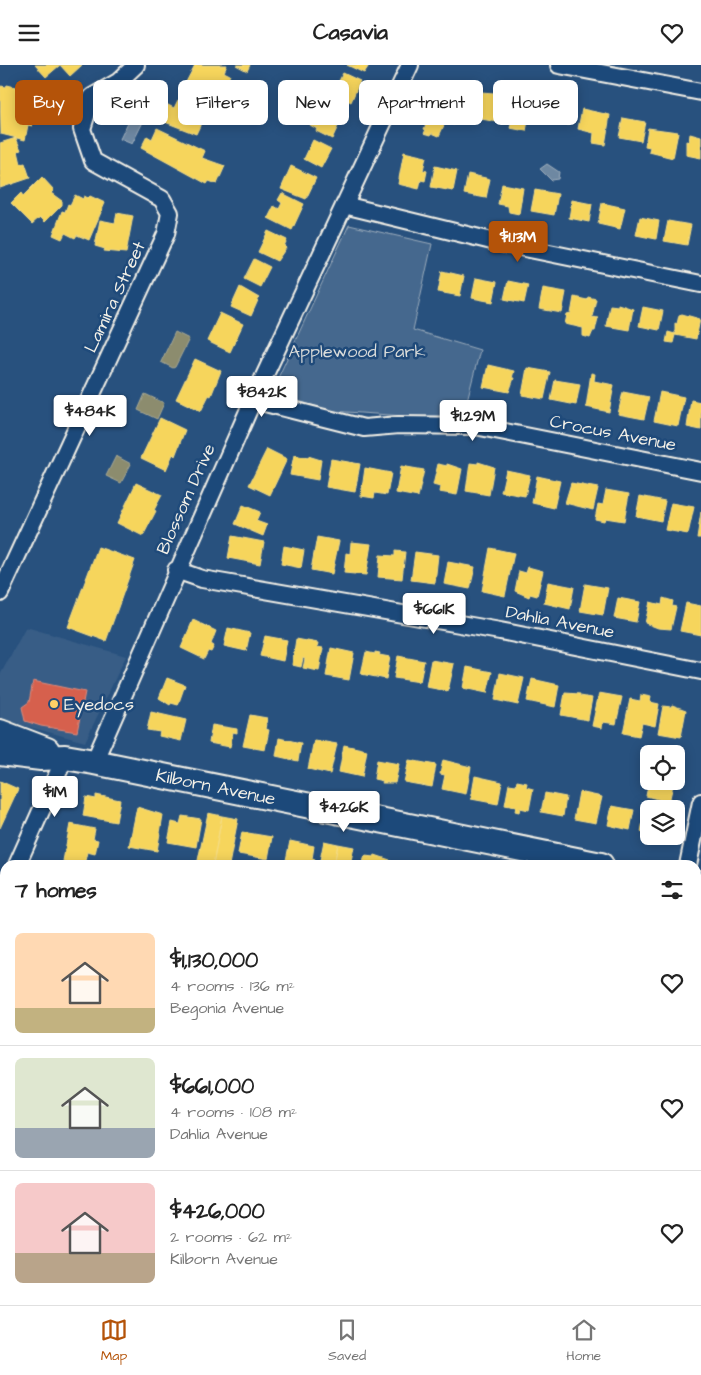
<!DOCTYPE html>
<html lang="en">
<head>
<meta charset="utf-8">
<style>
  :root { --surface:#fff; --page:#f6f6f6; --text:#222; --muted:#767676; --line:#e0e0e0; --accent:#b45309 }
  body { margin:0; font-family:"Architects Daughter",sans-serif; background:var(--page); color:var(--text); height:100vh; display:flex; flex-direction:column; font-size:19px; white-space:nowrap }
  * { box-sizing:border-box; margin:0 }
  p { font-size:16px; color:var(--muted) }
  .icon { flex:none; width:28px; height:28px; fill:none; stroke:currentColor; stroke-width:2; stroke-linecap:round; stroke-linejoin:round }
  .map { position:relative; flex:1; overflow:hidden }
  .details { position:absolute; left:0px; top:795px; width:701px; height:445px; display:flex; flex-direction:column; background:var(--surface); border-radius:15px 15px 0 0; box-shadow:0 2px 12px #0003 }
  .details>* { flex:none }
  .guide { position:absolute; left:15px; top:15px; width:671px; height:45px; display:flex; gap:10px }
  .tools { position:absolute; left:640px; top:680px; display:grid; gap:10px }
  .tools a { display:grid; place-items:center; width:45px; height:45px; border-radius:8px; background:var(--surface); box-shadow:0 2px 12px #0003; font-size:25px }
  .price { position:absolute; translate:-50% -42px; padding:0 11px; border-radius:5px; background:#fff; color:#222; font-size:16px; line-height:32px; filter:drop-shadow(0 1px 2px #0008) }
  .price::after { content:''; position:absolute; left:50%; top:30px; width:15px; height:11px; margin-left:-8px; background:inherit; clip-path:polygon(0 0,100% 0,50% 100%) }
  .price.active { background:var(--accent); color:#fff }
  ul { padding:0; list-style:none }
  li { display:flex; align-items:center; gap:15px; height:125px; padding:0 15px }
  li+li { border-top:1px solid var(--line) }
  li span { display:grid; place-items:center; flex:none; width:140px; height:100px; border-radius:8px; color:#555 }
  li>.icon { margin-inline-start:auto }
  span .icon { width:60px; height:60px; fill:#fffc; stroke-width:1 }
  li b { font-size:21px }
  h2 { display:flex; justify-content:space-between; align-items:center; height:60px; padding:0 15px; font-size:21px }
  .tag { padding:0 18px; border-radius:8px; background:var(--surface); box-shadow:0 2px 12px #0003; font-size:18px; line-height:45px }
  .tag.active { background:var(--accent); color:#fff }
  header { display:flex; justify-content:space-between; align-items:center; height:65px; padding:0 15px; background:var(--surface); font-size:22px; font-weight:700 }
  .dock { display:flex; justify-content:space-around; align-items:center; height:70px; border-top:1px solid var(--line); background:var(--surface); font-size:14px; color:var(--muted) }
  .dock a { display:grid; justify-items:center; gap:2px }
  .dock .active { color:var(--accent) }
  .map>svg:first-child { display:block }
  .built { fill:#375d86 }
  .green { fill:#45688e; stroke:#9cacbb }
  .water { fill:#6e88a2; stroke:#a4b2be }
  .homes { fill:#f6d55c; stroke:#f5dd86 }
  .shops { fill:#d6604d; stroke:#df8c7c }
  .industry { fill:#8c8c6e; stroke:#abaa93 }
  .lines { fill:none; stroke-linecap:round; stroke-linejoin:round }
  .street-casing { stroke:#f4f1e8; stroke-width:20 }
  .secondary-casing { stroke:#f4f1e8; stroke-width:28 }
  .street { stroke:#1f4a7a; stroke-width:16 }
  .secondary { stroke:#1f4a7a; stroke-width:24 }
  .poi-dot { fill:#ffd166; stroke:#1f4a7a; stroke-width:2 }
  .labels { text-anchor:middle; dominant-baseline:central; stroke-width:5; stroke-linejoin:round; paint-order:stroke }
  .street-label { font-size:18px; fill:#f4f1e8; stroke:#1f4a7a }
  .park-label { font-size:18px; fill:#dadcda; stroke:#1f4a7a }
  .poi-label { font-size:18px; fill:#f4f1e8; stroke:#1f4a7a; text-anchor:start }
</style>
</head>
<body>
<header><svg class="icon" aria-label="menu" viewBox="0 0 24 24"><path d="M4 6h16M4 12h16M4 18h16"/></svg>Casavia<svg class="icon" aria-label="heart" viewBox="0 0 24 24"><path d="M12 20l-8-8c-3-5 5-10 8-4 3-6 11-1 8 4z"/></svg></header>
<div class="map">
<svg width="701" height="1240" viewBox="0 0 701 1240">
  <rect width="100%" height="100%" fill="#28517e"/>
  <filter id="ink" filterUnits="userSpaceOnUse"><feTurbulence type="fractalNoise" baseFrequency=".02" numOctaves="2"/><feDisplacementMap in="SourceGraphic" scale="10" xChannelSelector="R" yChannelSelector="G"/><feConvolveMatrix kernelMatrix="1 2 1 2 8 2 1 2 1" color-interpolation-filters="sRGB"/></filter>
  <g filter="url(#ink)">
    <!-- built -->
    <path class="built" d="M26,562L126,591L85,677L0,654V610Z"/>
    <!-- green -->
    <path class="green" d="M349,160L432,179L413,265L480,285L462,355L332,346L271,328Z"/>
    <!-- water -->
    <path class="water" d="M131,51L139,53L143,57L132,79L120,74Z
      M547,99L559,107L558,114L551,115L540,104Z"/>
    <!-- homes -->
    <path class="homes" d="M35,0H82L70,11L60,0L46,12Z
      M195,0H227L224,7L230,10L219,31L203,24L201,29L184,21Z
      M236,0H250L247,6Z
      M347,0H368V2L364,8Z
      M343,8L360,16L351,37L333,28Z
      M7,20L24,24L21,37L29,39L28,46L35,47L32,61L28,60L25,75L1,69L0,24L1,21L6,22Z
      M443,22L466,33L461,48L454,60L446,56L439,71L432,68L431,70L424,68L426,65L424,64Z
      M481,27L494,28L508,33L503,58L476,53Z
      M185,28L206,38L203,47L206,48L196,69L152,52L160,36L174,43L178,35L181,37Z
      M518,35L538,39L535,57L528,56L526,66L510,63Z
      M553,38L573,42L569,60L549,56Z
      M327,40L344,48L332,74L316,66L317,64L310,60L315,51L321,53Z
      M582,44L610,50L605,80L593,78L594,68L578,64Z
      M623,53L645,57L641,76L619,72Z
      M157,63L205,86L202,93L225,101L217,119L209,116L207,119L141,83L147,71L152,74Z
      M648,63L678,67L673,93L649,87L650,82L645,81Z
      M690,69L701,72V93L686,90V76L689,77Z
      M16,73L21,85L18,86L21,99L25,98L30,113L0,123V78Z
      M313,75L331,84L321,103L304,94Z
      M404,87L426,92L423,105L427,106L425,116L421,115L419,124L398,119Z
      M291,101L316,113L306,134L281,124Z
      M435,101L457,106L453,126L431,122Z
      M468,109L490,114L486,133L464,129Z
      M42,112L54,125L51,128L62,136V140L45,157L40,152L32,159L11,138L21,128L23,131Z
      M502,119L523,123L519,149L509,147L508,141L498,139Z
      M535,125L558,129L554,150L531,146Z
      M282,128L304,139L292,165L268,153L274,141L279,144L282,138L278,135Z
      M75,130L83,134L84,131L88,133L90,131L105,138L89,175L77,170L75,173L65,168L62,174L53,170L62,146L65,147L68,139L70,140Z
      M572,135L592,139L589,157L569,153Z
      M602,138L625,143L620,164L598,159Z
      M117,148L133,151L126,188L104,186L105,184L95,181L100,155L115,158Z
      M640,152L659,156L656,174L636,170Z
      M668,156L691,160L687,180L664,176Z
      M268,166L287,175L284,181L286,183L277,196L258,187Z
      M254,194L270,202L260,222L244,214Z
      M442,206L464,211L460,231L438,227Z
      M476,213L497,217L493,237L472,233Z
      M508,216L528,220L524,238L504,234Z
      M240,222L259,233L251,251L231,242Z
      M543,223L566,227L562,248L539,244Z
      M574,232L587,235L588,232L596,234L592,252L598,253L595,266H593L590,273L583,271V263L565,259L567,250L571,249Z
      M618,239L633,244L629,265L606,261L610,240L618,241Z
      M643,242L663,246L659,265L639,261Z
      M220,248L243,259L230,287L207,276Z
      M682,249L700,254L696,274L675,270L673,278L666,277L668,267L675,269V258L677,259L679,250Z
      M195,294L221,306L211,331L209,330L201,346L176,334Z
      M488,300L514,306L512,313H514L509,327L483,322Z
      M527,303L550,307L544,334L522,330Z
      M591,308L595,309L594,316L614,320L609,347L586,342Z
      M555,315L580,319L576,340L551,335Z
      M623,327L649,332L644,354L618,349Z
      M660,327L684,332L678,361L654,356Z
      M691,335L701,337V365L687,362Z
      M160,353L185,365L175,391L173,389L166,405L141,393Z
      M267,384L287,394L270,430L249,420Z
      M294,390L308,393V391L321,395L318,415L290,410Z
      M331,394L360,399L355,427L326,422Z
      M478,397L494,402L489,430L466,426L470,398L478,399Z
      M438,399L447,401V399L462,404L457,430L439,427L440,422L433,420Z
      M401,401L424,405L418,432L396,428Z
      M365,403L391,408L387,430L375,428L374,433L361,431Z
      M506,405L530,410L525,431L501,427Z
      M537,411L560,416L554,443L532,438Z
      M136,418L162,430L154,445L156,446L143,471L117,458Z
      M571,418L598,423L593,445L565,438Z
      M606,425L629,429L624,456L605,453L604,456L595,454L598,439L603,440Z
      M640,431L665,436L661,456L636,451Z
      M671,438L694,442L688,469L665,465Z
      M243,440L260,447L256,456L267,460L263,471L235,459Z
      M701,447V473H697Z
      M232,471L264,477L260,499L228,493Z
      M317,472L339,476L332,509L311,505Z
      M351,477L371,479L366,510L344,508L346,488L350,489Z
      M284,481L304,485L301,503L281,499Z
      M98,482L135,495L106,576L68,562Z
      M490,483L514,488L505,531L482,526Z
      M395,486L405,487L402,514L378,512L380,490L395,491Z
      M415,487L438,490L435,518L411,515Z
      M448,497L475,502L470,524L444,519Z
      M528,502L543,506L537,531L530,529L529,532L515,526L519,506L526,508Z
      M548,517L574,522L570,544L544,538Z
      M585,519L608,523L603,550L580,546Z
      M618,533L640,537L636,557L614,553Z
      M663,533L673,536L672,541L676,542L671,564L658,563L645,558L650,537L662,540Z
      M686,538L701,541V570L680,566Z
      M193,555L216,566L211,579L214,581L211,587L208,586L204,594L181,583Z
      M228,563L250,568L246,586L224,581Z
      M265,571L287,575L283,596L260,591Z
      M296,574L318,578L317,582L323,583L319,606L303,603L305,594L303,593L301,602L292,600Z
      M331,583L354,588L349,615L326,611Z
      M366,587L375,589V587L380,588L379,590L390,592L386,614L361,609Z
      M398,591L424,596L420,617L394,613Z
      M431,595L454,599L448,626L426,622Z
      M467,602L492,607L487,628L463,623Z
      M500,608L524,613L518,640L495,635Z
      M167,613L185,620L178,640L171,638L170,640L159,633Z
      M532,614L559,620L555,642L527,636Z
      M565,628L580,629V631L592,633L588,655L561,650Z
      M599,628L622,632L616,659L603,657L602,663L592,661Z
      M641,630L651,632L650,637L659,639L655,661L642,658L639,671L623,668L630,634L640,636Z
      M672,640L686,645L681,672L658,668L663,641L671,642Z
      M151,647L186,655L181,676L159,671L160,667L147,665Z
      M250,650L267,653L265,664L269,665L265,685L243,681Z
      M212,660L237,664V668L233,667L230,682L209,678Z
      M279,673L301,678L298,696L276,691Z
      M314,675L337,679L330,709L308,704Z
      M344,680L367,685L362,712L339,707Z
      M377,695L399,699L395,718H382L383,716L374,714Z
      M409,695L436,700L432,722L404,717Z
      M443,695L471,702L466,729L442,724L445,710L440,709Z
      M475,711L502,717L498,739L471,734Z
      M0,716L18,724L0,763Z
      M517,716L527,718L526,722L533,724L529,745L520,743L519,747L515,746L516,742L505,740L509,719L516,720Z
      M649,716H674L669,737L646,731Z
      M579,727L602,732L596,758L574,754Z
      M545,728L566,732L563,751L541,747Z
      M96,730L120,735L116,757L83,751L86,732L96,734Z
      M646,740L664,744H649V769L641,767Z
      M612,741L634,745L630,765L608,760Z
      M137,742L163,750L157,786L129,781Z
      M208,748L222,751L213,800H197Z
      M182,751L201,754L196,782L168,777L172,757L180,759Z
      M222,751L238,754L229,800H213Z
      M70,759L95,764L93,774L98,775L95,789L87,787L84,800L63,796Z
      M242,767L272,772L268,794L238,789Z
      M290,776L314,781L312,794L315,795L314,800H285Z
      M324,776L338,779L334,800H319Z
      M338,779L354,782L350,800H334Z
      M375,790L390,795L389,800H362L365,791L374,792Z
      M0,916L5,918L4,955L0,953Z
      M0,994L5,995V1017L0,1016Z
      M0,1087L5,1088V1117L0,1116Z
      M5,1173V1203L0,1202V1179L4,1180Z
      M696,1229L701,1230L700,1240H678L679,1235H696Z
      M202,1235H222L221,1240L201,1239Z
      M238,1235H268L267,1240H237Z
      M290,1235H301V1240H284L285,1237L289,1238Z
      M362,1235H364L382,1240H361Z
      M589,1235H607L610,1236L609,1240H582V1237L588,1239Z"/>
    <!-- shops -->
    <path class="shops" d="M33,616L85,627L77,667L41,661L25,656L22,642L29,637Z"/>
    <!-- industry -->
    <path class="industry" d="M175,267L189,274L175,302L173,303L161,297Z
      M145,329L164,338L157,354L138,345Z
      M116,391L131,399L121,418L106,411Z"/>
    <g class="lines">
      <defs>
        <path id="street" d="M559,0L701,27
          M344,140L500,178L701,219
          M253,335L364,363L399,360L475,361L701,406
          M176,505L202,514L500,566L701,606
          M0,528L166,169L170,148L162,134L93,96L82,64L92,32L118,17L136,0
          M94,697L253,335L410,0
          M17,800L65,692
          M688,800L701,737
          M0,837L5,826
          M0,876L5,877
          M696,998L701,975
          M696,1017L701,1018
          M0,1047L5,1048
          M696,1193L701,1194
          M0,1237L17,1240
          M438,1240L439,1235
          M640,1240L641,1235"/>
        <g id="secondary">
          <path d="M0,667L47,685"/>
          <path id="s1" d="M0,688L41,693L65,692L94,697L601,800"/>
          <path d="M696,818H701"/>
        </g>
      </defs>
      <!-- street casing -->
      <use href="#street" class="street-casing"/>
      <!-- secondary casing -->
      <use href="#secondary" class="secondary-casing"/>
      <!-- street -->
      <use href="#street" class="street"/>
      <!-- secondary -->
      <use href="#secondary" class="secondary"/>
    </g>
  </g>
  <!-- markers -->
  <circle class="poi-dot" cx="54" cy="639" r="5"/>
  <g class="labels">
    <!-- street labels -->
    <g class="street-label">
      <text transform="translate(115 232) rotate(-65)">Lamira Street</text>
      <text transform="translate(613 368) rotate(11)">Crocus Avenue</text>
      <text transform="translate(186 434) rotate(-66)">Blossom Drive</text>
      <text transform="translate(560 557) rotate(11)">Dahlia Avenue</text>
      <text stroke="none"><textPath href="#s1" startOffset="219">Kilborn Avenue</textPath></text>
    </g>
    <!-- park labels -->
    <g class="park-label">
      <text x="357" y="286">Applewood Park</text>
    </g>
    <!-- poi labels -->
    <g class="poi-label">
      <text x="64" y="639">Eyedocs</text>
    </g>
  </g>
</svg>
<div class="tools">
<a><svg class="icon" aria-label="locate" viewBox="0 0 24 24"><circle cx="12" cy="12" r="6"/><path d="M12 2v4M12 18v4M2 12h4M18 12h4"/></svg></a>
<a><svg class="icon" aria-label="layers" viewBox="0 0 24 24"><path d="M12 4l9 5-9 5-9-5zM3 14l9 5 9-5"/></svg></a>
</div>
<b class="price active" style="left:518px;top:198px">$1.13M</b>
<b class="price" style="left:262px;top:353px">$842K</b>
<b class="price" style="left:90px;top:372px">$484K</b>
<b class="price" style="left:473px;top:377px">$1.29M</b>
<b class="price" style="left:434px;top:570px">$661K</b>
<b class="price" style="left:55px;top:753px">$1M</b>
<b class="price" style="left:344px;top:768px">$426K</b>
<div class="guide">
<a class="tag active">Buy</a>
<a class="tag">Rent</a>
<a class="tag">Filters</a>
<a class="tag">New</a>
<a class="tag">Apartment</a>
<a class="tag">House</a>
</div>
<section class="details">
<h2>7 homes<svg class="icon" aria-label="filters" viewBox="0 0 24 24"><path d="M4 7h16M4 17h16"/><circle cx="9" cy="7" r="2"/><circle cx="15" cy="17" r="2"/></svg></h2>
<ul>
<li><span style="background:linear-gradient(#ffd9b3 75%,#c2b280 0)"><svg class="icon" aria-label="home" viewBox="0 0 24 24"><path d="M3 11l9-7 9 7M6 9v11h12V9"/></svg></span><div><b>$1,130,000</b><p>4 rooms · 136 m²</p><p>Begonia Avenue</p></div><svg class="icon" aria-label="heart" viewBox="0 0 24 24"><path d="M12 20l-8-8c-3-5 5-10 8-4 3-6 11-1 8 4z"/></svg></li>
<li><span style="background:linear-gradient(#dfe7d0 70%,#9aa5b1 0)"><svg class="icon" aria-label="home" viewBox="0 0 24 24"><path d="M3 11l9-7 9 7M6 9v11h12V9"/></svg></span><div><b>$661,000</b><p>4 rooms · 108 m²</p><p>Dahlia Avenue</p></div><svg class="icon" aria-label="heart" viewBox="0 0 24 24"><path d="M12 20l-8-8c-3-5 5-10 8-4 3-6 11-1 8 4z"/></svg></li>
<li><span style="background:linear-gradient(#f6c9c9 70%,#b9a48a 0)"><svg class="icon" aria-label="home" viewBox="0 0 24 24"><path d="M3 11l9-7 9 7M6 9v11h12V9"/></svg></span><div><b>$426,000</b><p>2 rooms · 62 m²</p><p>Kilborn Avenue</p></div><svg class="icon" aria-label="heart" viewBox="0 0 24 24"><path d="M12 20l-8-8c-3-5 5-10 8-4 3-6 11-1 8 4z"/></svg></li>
</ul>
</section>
</div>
<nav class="dock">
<a class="active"><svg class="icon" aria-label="map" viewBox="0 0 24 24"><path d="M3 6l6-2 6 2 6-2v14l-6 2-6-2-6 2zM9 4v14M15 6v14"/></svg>Map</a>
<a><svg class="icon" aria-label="saved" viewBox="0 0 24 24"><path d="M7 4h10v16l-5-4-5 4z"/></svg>Saved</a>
<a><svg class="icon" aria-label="home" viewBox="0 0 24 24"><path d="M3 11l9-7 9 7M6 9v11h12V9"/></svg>Home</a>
</nav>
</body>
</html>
